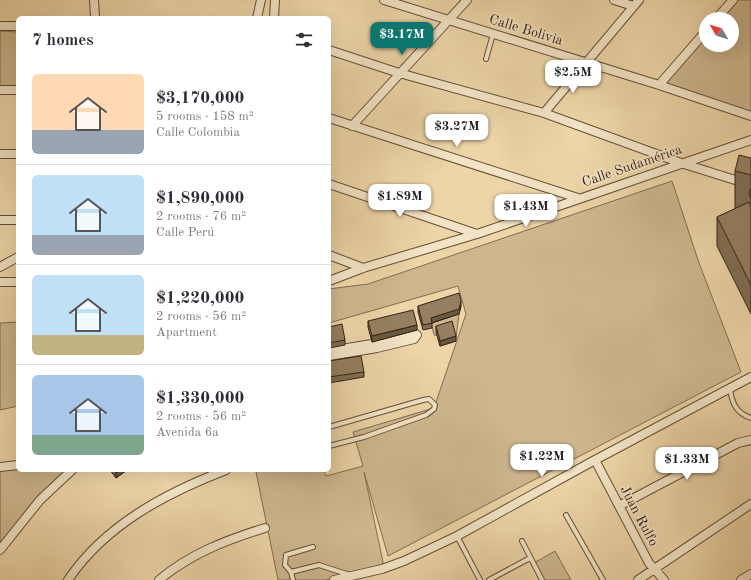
<!DOCTYPE html>
<html lang="en">
<head>
<meta charset="utf-8">
<style>
  :root { --surface:#fff; --page:#f2f2f3; --text:#2b2b33; --muted:#7c7c81; --line:#e1e1e2; --accent:#0f766e }
  body { margin:0; font-family:"Old Standard TT",serif; background:var(--page); color:var(--text); height:100vh; display:flex; flex-direction:column; font-size:15px; white-space:nowrap }
  * { box-sizing:border-box; margin:0 }
  p { font-size:13px; color:var(--muted) }
  .icon { flex:none; width:22px; height:22px; fill:none; stroke:currentColor; stroke-width:2; stroke-linecap:round; stroke-linejoin:round }
  .map { position:relative; flex:1; overflow:hidden }
  .drawer { position:absolute; left:16px; top:16px; width:315px; height:456px; display:flex; flex-direction:column; background:var(--surface); border-radius:6px; box-shadow:0 4px 16px #0002 }
  .drawer>* { flex:none }
  .needle { width:26px; rotate:308deg }
  .tools { position:absolute; left:699px; top:12px; display:grid; gap:8px }
  .tools a { display:grid; place-items:center; width:40px; height:40px; border-radius:50%; background:var(--surface); box-shadow:0 4px 16px #0002; font-size:20px }
  .price { position:absolute; translate:-50% -34px; padding:0 9px; border-radius:8px; background:#fff; color:#222; font-size:13px; line-height:26px; filter:drop-shadow(0 1px 2px #0008) }
  .price::after { content:''; position:absolute; left:50%; top:24px; width:12px; height:9px; margin-left:-6px; background:inherit; clip-path:polygon(0 0,100% 0,50% 100%) }
  .price.on { background:var(--accent); color:#fff }
  ul { padding:0; list-style:none }
  li { display:flex; align-items:center; gap:12px; height:100px; padding:0 16px }
  li+li { border-top:1px solid var(--line) }
  li span { display:grid; place-items:center; flex:none; width:112px; height:80px; border-radius:6px; color:#555 }
  li>.icon { margin-inline-start:auto }
  span .icon { width:48px; height:48px; fill:#fffc; stroke-width:1 }
  li b { font-size:17px }
  h2 { display:flex; justify-content:space-between; align-items:center; height:48px; padding:0 16px; font-size:17px }
  .map>svg:first-child { display:block }
  .green { fill:#ceb78f; stroke:#826c51 }
  .lines { fill:none; stroke-linecap:round; stroke-linejoin:round }
  .service-casing { stroke:#634f38; stroke-width:6 }
  .minor-casing { stroke:#634f38; stroke-width:10 }
  .service { stroke:#f3e4c6; stroke-width:4 }
  .minor { stroke:#f3e4c6; stroke-width:8 }
  .wall { fill:#806d53; stroke:#352213 }
  .shaded-wall { fill:#685943; stroke:#352213 }
  .building { fill:#957f60; stroke:#352213 }
  .labels { text-anchor:middle; dominant-baseline:central; stroke-width:3.5; stroke-linejoin:round; paint-order:stroke }
  .street-label { font-size:14px; fill:#352213; stroke:#f3e4c6 }
</style>
</head>
<body>
<div class="map">
<svg width="751" height="580" viewBox="0 0 751 580">
  <rect width="100%" height="100%" fill="#edd5a8"/>
  <filter id="stains"><feTurbulence type="fractalNoise" baseFrequency=".005" numOctaves="4"/><feColorMatrix values="0 0 0 0 .2 0 0 0 0 .09 0 0 0 0 .02 0 0 0 .5 -.17"/></filter>
  <radialGradient id="worn" r=".72"><stop offset=".6" stop-color="#630" stop-opacity="0"/><stop offset="1" stop-color="#630" stop-opacity=".3"/></radialGradient>
  <!-- green -->
  <path class="green" d="M736,0H751V112L665,83L706,34V45H732V19H719Z
    M0,31L18,32V86H0Z
    M672,181L699,263L741,372L388,556L364,472L384,567L325,580H278L256,472L264,470H324L326,476L363,466L353,432L434,408L466,314L458,286L329,323V289L368,284Z
    M459,314L456,338L434,335L431,323Z
    M18,322V406L0,410V323Z
    M18,469L68,470L0,546V470Z
    M555,551L571,580H543L534,563Z"/>
  <g class="lines">
    <defs>
      <path id="service" d="M486,59L493,34
        M730,389C732,403 736,413 751,418
        M329,427L423,400L429,399L435,405L434,409L426,415L364,437L329,446
        M566,515L603,580
        M457,536L480,580
        M522,541L542,580
        M291,572L319,565L350,575
        M293,580L291,572L285,565L286,555L313,547
        M489,580L530,558"/>
      <path id="minor" d="M94,0L95,18
        M384,0L659,85L751,116
        M614,0L633,6
        M257,18L261,0
        M274,18L275,0
        M716,19L733,0
        M0,26H18
        M329,50L399,73L544,113L681,163L751,185
        M659,85L706,31
        M0,90H18
        M544,113L639,0
        M329,118L578,198
        M352,126L467,0
        M0,154H18
        M329,184L477,234
        M0,220H18
        M329,255L363,268
        M0,267L18,257
        M329,281L363,268L477,234L751,140
        M0,282H18
        M329,351L378,343L413,332L417,335L414,339L377,348L329,356
        M595,460L649,563L664,580
        M0,467L18,465
        M619,506L738,443L751,440
        M0,550L40,500L72,470
        M68,580C105,525 166,493 226,470
        M159,580C190,554 226,540 265,528
        M334,580L382,569L404,561L457,536L595,460L751,377
        M638,580L751,504
        M741,580L751,574"/>
    </defs>
    <!-- service casing -->
    <use href="#service" class="service-casing"/>
    <!-- minor casing -->
    <use href="#minor" class="minor-casing"/>
    <!-- service -->
    <use href="#service" class="service"/>
    <!-- minor -->
    <use href="#minor" class="minor"/>
  </g>
  <!-- wall -->
  <path class="wall" d="M751,158V314L717,246V217L735,209V171Z
    M418,306H461L459,314L432,323V328L423,330L418,312Z
    M368,321L417,330L372,342L368,327Z
    M436,326L456,341L440,346L436,332Z
    M329,327L345,340V345L329,348Z
    M329,361L364,372V377L329,383Z
    M110,470H127L116,478Z"/>
  <!-- shaded-wall -->
  <path class="shaded-wall" d="M461,301V306L459,314L431,323V318Z
    M417,325V330L372,342V336Z
    M456,336V341L440,346V341Z
    M120,470H127L116,478V473Z"/>
  <!-- building -->
  <path class="building" d="M739,155L751,158V175L735,171Z
    M751,188V198L749,193Z
    M749,202L751,207V285L717,217Z
    M459,293L461,301L459,309L431,318L432,323L423,325L418,306Z
    M413,310L417,325L372,336L368,321Z
    M452,321L456,336L440,341L436,326Z
    M342,324L345,340L329,343V327Z
    M361,356L364,372L329,377V361Z
    M114,470H120L116,473Z"/>
  <g class="labels">
    <!-- street labels -->
    <g class="street-label">
      <text transform="translate(526 30) rotate(17)">Calle Bolivia</text>
      <text transform="translate(632 166) rotate(-19)">Calle Sudamérica</text>
      <text transform="translate(639 516) rotate(62)">Juan Rulfo</text>
    </g>
  </g>
  <rect width="100%" height="100%" filter="url(#stains)"/>
  <rect width="100%" height="100%" fill="url(#worn)"/>
</svg>
<div class="tools">
<a><svg class="needle" viewBox="-14 -14 28 28"><path d="M0-13l5 13h-10z" fill="#e53935"/><path d="M0 13l5-13h-10z" fill="#7c7c81"/></svg></a>
</div>
<b class="price on" style="left:402px;top:56px">$3.17M</b>
<b class="price" style="left:573px;top:94px">$2.5M</b>
<b class="price" style="left:457px;top:148px">$3.27M</b>
<b class="price" style="left:400px;top:218px">$1.89M</b>
<b class="price" style="left:526px;top:228px">$1.43M</b>
<b class="price" style="left:542px;top:478px">$1.22M</b>
<b class="price" style="left:687px;top:481px">$1.33M</b>
<section class="drawer">
<h2>7 homes<svg class="icon" aria-label="filters" viewBox="0 0 24 24"><path d="M4 7h16M4 17h16"/><circle cx="9" cy="7" r="2"/><circle cx="15" cy="17" r="2"/></svg></h2>
<ul>
<li><span style="background:linear-gradient(#ffd9b3 70%,#9aa5b1 0)"><svg class="icon" aria-label="home" viewBox="0 0 24 24"><path d="M3 11l9-7 9 7M6 9v11h12V9"/></svg></span><div><b>$3,170,000</b><p>5 rooms · 158 m²</p><p>Calle Colombia</p></div></li>
<li><span style="background:linear-gradient(#bfe0f5 75%,#9aa5b1 0)"><svg class="icon" aria-label="home" viewBox="0 0 24 24"><path d="M3 11l9-7 9 7M6 9v11h12V9"/></svg></span><div><b>$1,890,000</b><p>2 rooms · 76 m²</p><p>Calle Perú</p></div></li>
<li><span style="background:linear-gradient(#bfe0f5 75%,#c2b280 0)"><svg class="icon" aria-label="home" viewBox="0 0 24 24"><path d="M3 11l9-7 9 7M6 9v11h12V9"/></svg></span><div><b>$1,220,000</b><p>2 rooms · 56 m²</p><p>Apartment</p></div></li>
<li><span style="background:linear-gradient(#a9c7e8 75%,#7fa58c 0)"><svg class="icon" aria-label="home" viewBox="0 0 24 24"><path d="M3 11l9-7 9 7M6 9v11h12V9"/></svg></span><div><b>$1,330,000</b><p>2 rooms · 56 m²</p><p>Avenida 6a</p></div></li>
</ul>
</section>
</div>
</body>
</html>
